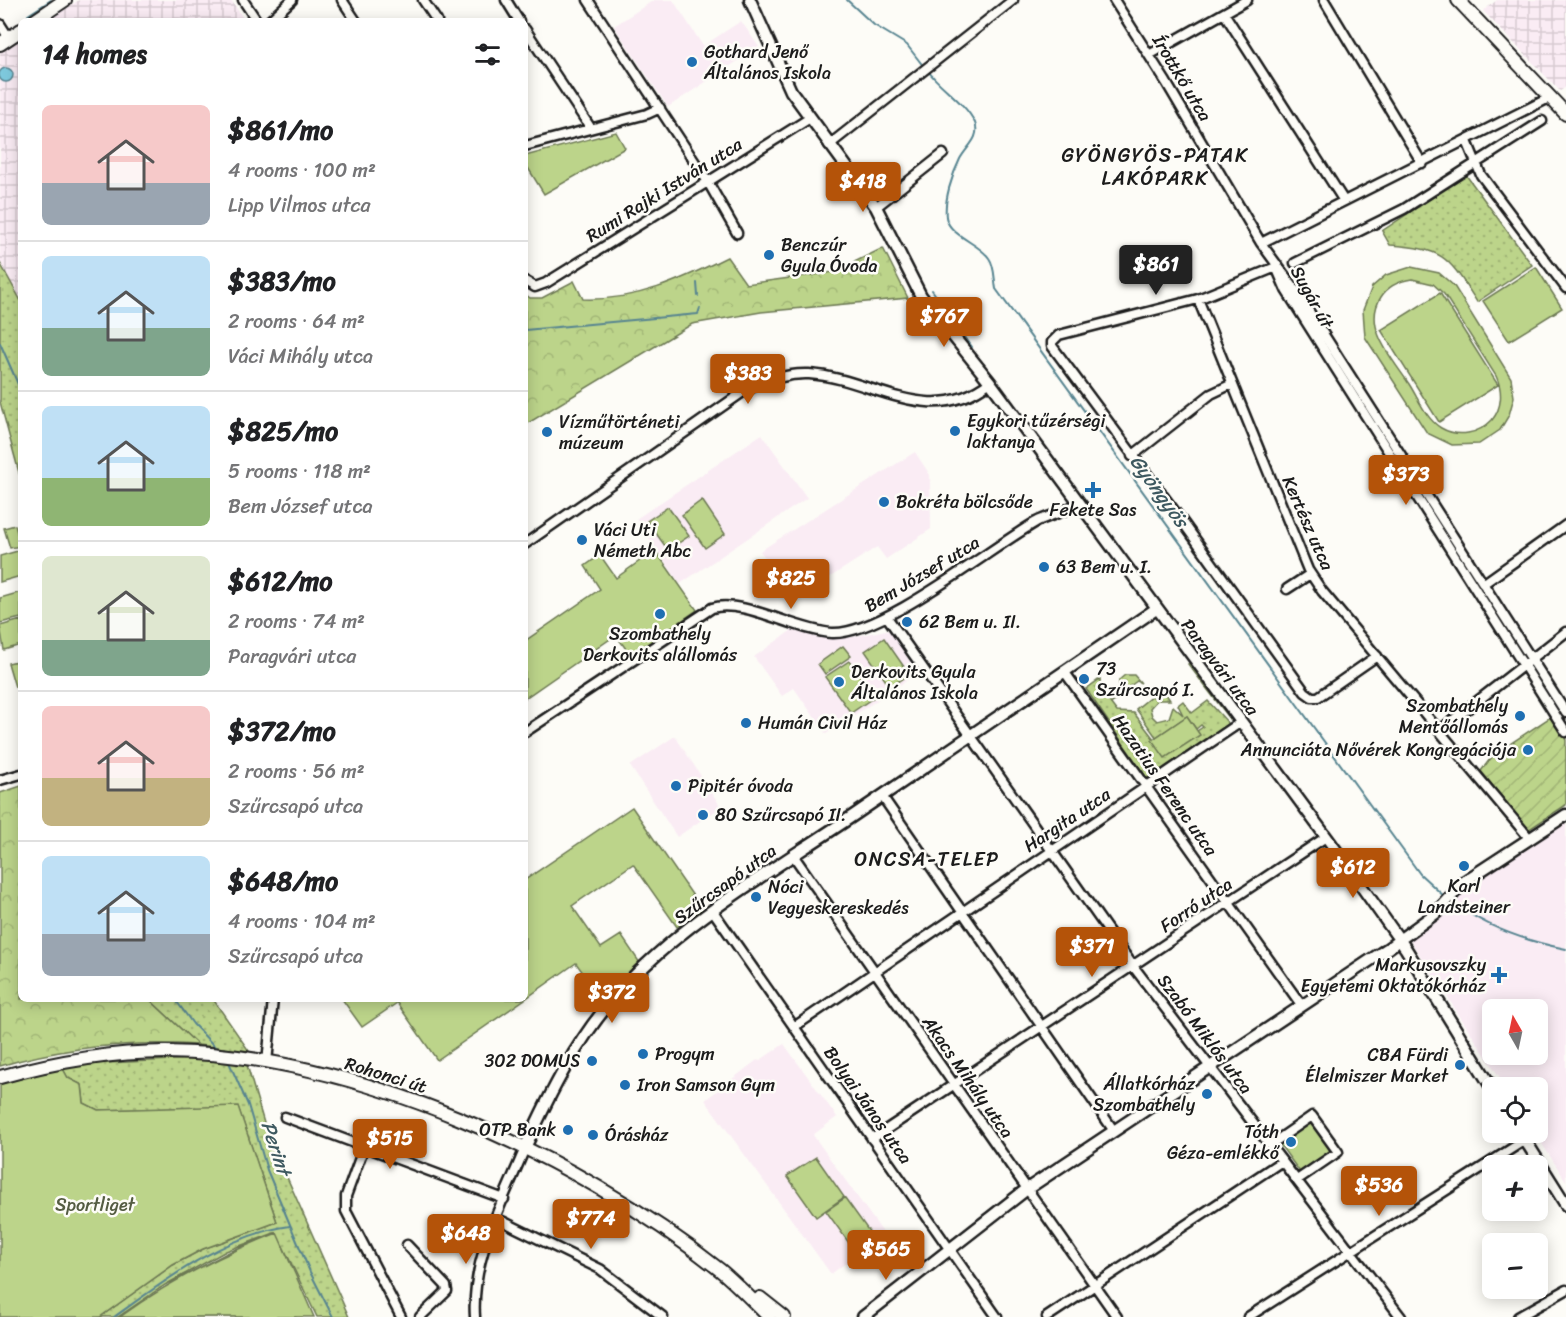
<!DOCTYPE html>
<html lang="en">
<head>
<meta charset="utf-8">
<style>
  :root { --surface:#fff; --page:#f6f6f6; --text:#202124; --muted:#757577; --line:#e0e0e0; --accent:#b45309 }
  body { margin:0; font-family:Sriracha,sans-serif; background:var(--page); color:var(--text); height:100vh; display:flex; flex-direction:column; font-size:22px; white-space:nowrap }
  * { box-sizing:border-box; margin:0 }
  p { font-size:20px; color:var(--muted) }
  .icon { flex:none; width:33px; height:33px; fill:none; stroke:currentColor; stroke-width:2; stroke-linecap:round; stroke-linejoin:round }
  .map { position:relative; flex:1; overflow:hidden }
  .details { position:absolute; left:18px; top:18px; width:510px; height:984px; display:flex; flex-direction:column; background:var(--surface); border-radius:9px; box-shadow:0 3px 15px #0003 }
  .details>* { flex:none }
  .needle { width:39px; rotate:351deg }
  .controls { position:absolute; left:1482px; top:999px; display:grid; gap:12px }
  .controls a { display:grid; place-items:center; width:66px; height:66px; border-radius:9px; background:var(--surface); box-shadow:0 3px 15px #0003; font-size:30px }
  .price { position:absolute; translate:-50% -51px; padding:0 14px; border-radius:6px; background:var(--accent); color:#fff; font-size:20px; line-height:39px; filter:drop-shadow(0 2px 3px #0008) }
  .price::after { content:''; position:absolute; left:50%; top:36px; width:18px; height:14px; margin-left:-9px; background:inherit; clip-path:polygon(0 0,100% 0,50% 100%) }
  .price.current { background:#222; color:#fff }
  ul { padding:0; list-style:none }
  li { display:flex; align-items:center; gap:18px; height:150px; padding:0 24px }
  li+li { border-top:2px solid var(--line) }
  li span { display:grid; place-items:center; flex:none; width:168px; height:120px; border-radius:9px; color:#555 }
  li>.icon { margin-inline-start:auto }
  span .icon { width:72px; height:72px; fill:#fffc; stroke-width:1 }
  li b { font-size:26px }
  h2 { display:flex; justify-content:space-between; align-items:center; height:72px; padding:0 24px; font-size:26px }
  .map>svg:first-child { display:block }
  .built { fill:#faecf4; fill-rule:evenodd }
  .industrial { fill:url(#industrial-grid) }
  .grass { fill:url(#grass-dots); stroke:#6c7853; stroke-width:1.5 }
  .forest { fill:url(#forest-crowns); stroke:#6c7853; stroke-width:1.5 }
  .park { fill:#bcd48a; stroke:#6c7853; stroke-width:1.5; fill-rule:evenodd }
  .garden { fill:url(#garden-furrows); stroke:#6c7853; stroke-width:1.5 }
  .water { fill:url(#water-ripples); stroke:#578490; stroke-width:1.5 }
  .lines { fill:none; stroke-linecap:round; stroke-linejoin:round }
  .stream { stroke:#578490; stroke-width:2 }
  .minor-casing { stroke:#1c1c1c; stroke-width:13 }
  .tertiary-casing { stroke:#1c1c1c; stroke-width:15 }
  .secondary-casing { stroke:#1c1c1c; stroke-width:16 }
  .minor { stroke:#fdfcf7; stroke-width:8 }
  .tertiary { stroke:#fdfcf7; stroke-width:10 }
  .secondary { stroke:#fdfcf7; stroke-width:12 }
  .poi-dot { fill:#1f6fb2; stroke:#fdfcf7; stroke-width:2 }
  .labels { text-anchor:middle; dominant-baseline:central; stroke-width:5; stroke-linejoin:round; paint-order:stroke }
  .poi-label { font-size:18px; fill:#1c1c1c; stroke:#fdfcf7; text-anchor:start }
  .street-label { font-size:18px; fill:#1c1c1c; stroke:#fdfcf7 }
  .park-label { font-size:18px; fill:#545c42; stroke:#fdfcf7 }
  .neighbourhood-label { font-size:20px; letter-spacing:1.5px; fill:#1c1c1c; stroke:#fdfcf7 }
  .water-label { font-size:20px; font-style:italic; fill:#3e5960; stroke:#fdfcf7 }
</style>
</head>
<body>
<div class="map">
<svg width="1566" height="1317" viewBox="0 0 1566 1317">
  <defs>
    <pattern id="industrial-grid" width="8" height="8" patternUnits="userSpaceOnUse" patternTransform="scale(1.5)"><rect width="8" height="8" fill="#faecf4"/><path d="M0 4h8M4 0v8" fill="none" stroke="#d6cad1"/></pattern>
    <pattern id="grass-dots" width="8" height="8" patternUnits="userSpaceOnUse" patternTransform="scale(1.5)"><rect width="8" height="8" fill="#bcd48a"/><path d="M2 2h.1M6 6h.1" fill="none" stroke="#a1b576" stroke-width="1.8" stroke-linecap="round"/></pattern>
    <pattern id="forest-crowns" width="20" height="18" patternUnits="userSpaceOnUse" patternTransform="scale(1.5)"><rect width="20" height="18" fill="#bcd48a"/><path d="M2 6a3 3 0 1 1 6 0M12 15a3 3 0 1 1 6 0" fill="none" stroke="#a1b576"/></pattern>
    <pattern id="garden-furrows" width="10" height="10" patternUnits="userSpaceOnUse" patternTransform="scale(1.5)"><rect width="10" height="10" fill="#bcd48a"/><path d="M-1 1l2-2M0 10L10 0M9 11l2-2" fill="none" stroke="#a1b576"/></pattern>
    <pattern id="water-ripples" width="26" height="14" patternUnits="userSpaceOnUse" patternTransform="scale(1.5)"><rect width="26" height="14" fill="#7ec9dd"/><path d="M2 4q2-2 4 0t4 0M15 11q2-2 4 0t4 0" fill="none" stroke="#6cacbd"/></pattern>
  </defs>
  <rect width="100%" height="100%" fill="#fdfcf7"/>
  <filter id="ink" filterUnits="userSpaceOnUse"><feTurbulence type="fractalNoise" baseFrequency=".0167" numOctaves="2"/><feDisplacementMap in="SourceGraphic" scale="12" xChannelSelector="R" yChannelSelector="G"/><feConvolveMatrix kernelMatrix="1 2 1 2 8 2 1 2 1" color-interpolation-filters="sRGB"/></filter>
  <g filter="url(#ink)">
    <!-- built -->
    <path class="built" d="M654,0H673L703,46L741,21L759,47L668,107L614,26Z
      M762,434L807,498L680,584L636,519Z
      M915,452L930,475L931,529L886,559L877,547L824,581L767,560L760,551Z
      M792,630L819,638H847L886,630L890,632L918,673L826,734L794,688L782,696L754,657Z
      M675,736L721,807L708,816L703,810L699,813L703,819L677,837L630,766Z
      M1566,822V1181L1535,1133L1538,1132V1088L1506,1087L1410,940L1446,912L1463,889ZM1492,1010H1538V1054H1492Z
      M784,1044L837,1117L813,1135L884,1234L831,1274L705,1100L757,1060L759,1061Z"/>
    <!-- industrial -->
    <path class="industrial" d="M79,0H231L245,21H47Z
      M1497,0H1566V87L1560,91L1483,11Z
      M21,38V301L0,263V52Z"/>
    <!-- grass -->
    <path class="grass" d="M1466,175L1532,265L1477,302C1448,257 1446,249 1390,245L1382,231Z
      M0,263L21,301V480L0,402Z
      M1190,663L1233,718L1234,724L1188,664Z
      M1125,675H1134L1141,683L1137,681L1120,693L1122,696L1112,703L1113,699L1119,691V680Z
      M1100,679L1101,691L1117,712L1134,713L1154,739L1153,740L1199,734L1197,731L1203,727L1201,725L1196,729L1187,716L1156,737L1136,709L1152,696L1155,698L1164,691L1170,700H1157L1150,708L1152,716L1157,721L1169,718L1173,706L1183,715L1178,705L1183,701L1192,713L1208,701L1229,724L1148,780L1086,689Z
      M149,999H213L249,1051L198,1045Z
      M195,1059L247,1065L266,1130L349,1317H317L282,1244L296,1317H120L175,1281L227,1253L277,1232L226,1251L165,1285L118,1317H100L173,1265L203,1249L277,1222L238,1107L98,1110L84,1103L82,1085L68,1078L61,1065Z"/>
    <!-- forest -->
    <path class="forest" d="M883,248L908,298L761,312L692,324L525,425V294L530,298H542L574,281L583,299C636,301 681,280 727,257L746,284L834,272Z
      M21,786V999H149L198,1045C131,1041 64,1047 0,1066V793Z"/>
    <!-- park -->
    <path class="park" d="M616,132L625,148L544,194L525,163V156Z
      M1411,267L1439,273L1454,286L1511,378L1514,397L1509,415L1500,430L1479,444L1452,445L1427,433L1365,337L1363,310L1372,287L1386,275ZM1412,279L1433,284L1444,294L1496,376C1503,391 1502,408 1492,420C1479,434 1458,438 1441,428C1426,419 1418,398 1409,384C1393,359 1362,327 1381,297C1388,286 1399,281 1412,279Z
      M1536,267L1562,308L1509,341L1483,301Z
      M1440,293L1498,385L1439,422L1381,330Z
      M702,500L725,534L705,548L682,515Z
      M668,507L689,536L668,550L647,521Z
      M15,525L21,546L10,548L4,528Z
      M21,550V576L0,582V556Z
      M655,550L697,610L631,656L616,635L525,698V641L600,589L585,566L600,555L616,578Z
      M21,592V618L0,623V598Z
      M21,620V645L4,650L0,626Z
      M884,638L909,674L890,687L865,651Z
      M843,646L851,656L825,674L818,664Z
      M21,660V685L15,687L8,663Z
      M849,661L874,697L851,713L825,677Z
      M1187,716L1200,735L1165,758L1152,740Z
      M632,807L702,909L677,927L633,864L572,906L601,948L621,935L642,966L599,995L576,963L525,999V880Z
      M342,999H525L437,1060L397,1003L362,1027Z
      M61,1065L68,1078L82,1085L84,1103L98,1110L238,1106L277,1222L203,1249L173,1265L100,1317H0V1082Z
      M1312,1117L1336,1151L1302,1175L1278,1142Z
      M816,1157L844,1197L816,1217L787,1176Z
      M845,1198L873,1237L854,1250L826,1211Z
      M277,1233L314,1317H120C169,1281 221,1255 277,1233Z"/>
    <!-- garden -->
    <path class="garden" d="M1552,716L1566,740V805L1528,830L1481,771L1493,755Z"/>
    <!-- water -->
    <path class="water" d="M-1 75a7 7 0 1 1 14 0a7 7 0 1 1-14 0Z"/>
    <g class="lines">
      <!-- stream -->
      <path class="stream" d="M847,0L874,25L907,45L924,67
        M28,15L51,0
        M928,71C941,88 966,103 975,123C981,138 966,147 960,159C952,175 944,200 946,217C949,236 979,243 989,258C995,266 994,279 996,289L1420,874L1446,898
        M697,283L698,296
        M932,290L972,347
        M525,330L698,314L700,308
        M0,343L21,391
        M1451,901C1485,927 1525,941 1566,949
        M175,999L193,1024L220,1052
        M228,1060L248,1105L267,1170L310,1272L333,1317
        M114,1317C166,1280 224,1235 290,1226"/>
      <defs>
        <path id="minor" d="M243,0L257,21
          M342,0L356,21
          M423,0L437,21
          M506,0L519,21
          M588,0L708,182L737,233
          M1114,0L1166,82L1261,243L1294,288L1566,713
          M1324,0L1422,163
          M1224,13L1344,201
          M269,21L292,0
          M0,24L9,38
          M525,29L590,127
          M1149,55L1247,0
          M1467,141L1481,175L1566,288
          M829,145L1013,0
          M525,146L647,114L660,108
          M876,207L943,154
          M1261,243L1551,97
          M1295,263L1404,209L1542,121
          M1276,267L1198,299L1059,335L1052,342V346L1182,521L1305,692L1312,697H1318L1377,656
          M1276,267L1286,290L1566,732
          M525,281L535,287L546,283L810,118
          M1198,299L1308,570L1322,591L1530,839
          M1132,456L1211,394L1232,384
          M525,544L743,392C764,381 785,373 809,374C873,378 928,430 990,382
          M1483,584L1566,525
          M1287,589L1310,574
          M887,617L1133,966L1401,1317
          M1064,671L1302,1006
          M1439,731L1566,632
          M525,732L712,608C742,598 797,631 832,633C882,635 989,549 1036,522C1050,515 1066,512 1078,503
          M0,780L21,774
          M882,796L1114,1131
          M793,855L1117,1317
          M713,911L997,1317
          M794,1027L1241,722
          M267,1063L273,999
          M285,1117L504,1199
          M872,1139L1326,837
          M1270,1145L1312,1116L1338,1152L1297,1180
          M364,1147L346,1196V1211L401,1317
          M496,1218L600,1269L663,1317
          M407,1245L446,1286L447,1291L420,1317
          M475,1317C471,1257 503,1202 525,1148
          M1047,1317L1282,1161
          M1248,1317L1525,1140
          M1518,1317L1566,1290"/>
        <path id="tertiary" d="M750,0L791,91L876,207L921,296L990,382L1330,842L1406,949L1492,1088
          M1520,1132L1566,1205
          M525,1148C550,1093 577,1039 618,993C686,918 777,868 860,811C959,743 1058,676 1156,609
          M863,1317L1027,1189L1387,949L1436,913L1465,881L1566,815"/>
        <path id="secondary" d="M1458,0L1566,114
          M34,21L65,0
          M0,44L21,30
          M0,1077C54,1062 109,1052 166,1052C352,1053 576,1155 720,1270C738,1285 753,1301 769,1317
          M760,1298L784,1317"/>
      </defs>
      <!-- minor casing -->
      <use href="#minor" class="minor-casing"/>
      <!-- tertiary casing -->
      <use href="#tertiary" class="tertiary-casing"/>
      <!-- secondary casing -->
      <use href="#secondary" class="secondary-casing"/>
      <!-- minor -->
      <use href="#minor" class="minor"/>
      <!-- tertiary -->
      <use href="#tertiary" class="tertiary"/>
      <!-- secondary -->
      <use href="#secondary" class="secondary"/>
    </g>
  </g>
  <!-- markers -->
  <g class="poi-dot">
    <circle cx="692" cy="62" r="6"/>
    <circle cx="769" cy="255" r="6"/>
    <circle cx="955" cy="431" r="6"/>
    <circle cx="547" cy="432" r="6"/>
    <path d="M1090 481h6v6h6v6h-6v6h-6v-6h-6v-6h6z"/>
    <circle cx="884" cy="502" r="6"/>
    <circle cx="582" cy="540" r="6"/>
    <circle cx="1044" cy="567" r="6"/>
    <circle cx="660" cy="614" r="6"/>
    <circle cx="907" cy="622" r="6"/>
    <circle cx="1084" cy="679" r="6"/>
    <circle cx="839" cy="682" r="6"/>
    <circle cx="1520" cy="716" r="6"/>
    <circle cx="746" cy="723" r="6"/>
    <circle cx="1528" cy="750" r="6"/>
    <circle cx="676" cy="786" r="6"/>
    <circle cx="703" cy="815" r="6"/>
    <circle cx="1464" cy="866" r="6"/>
    <circle cx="756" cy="897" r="6"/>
    <path d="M1496 966h6v6h6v6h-6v6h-6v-6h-6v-6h6z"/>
    <circle cx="643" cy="1054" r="6"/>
    <circle cx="592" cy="1061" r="6"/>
    <circle cx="1460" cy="1065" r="6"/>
    <circle cx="625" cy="1085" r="6"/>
    <circle cx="1207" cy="1094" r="6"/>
    <circle cx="568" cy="1130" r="6"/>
    <circle cx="593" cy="1135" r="6"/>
    <circle cx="1291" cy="1142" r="6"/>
  </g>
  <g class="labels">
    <!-- poi labels -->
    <g class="poi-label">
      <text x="704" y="52">Gothard Jenő<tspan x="704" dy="21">Általános Iskola</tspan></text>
      <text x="781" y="245">Benczúr<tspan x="781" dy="21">Gyula Óvoda</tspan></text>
      <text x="967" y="421">Egykori tűzérségi<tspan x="967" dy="21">laktanya</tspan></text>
      <text x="559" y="422">Vízműtörténeti<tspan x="559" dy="21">múzeum</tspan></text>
      <text x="896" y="502">Bokréta bölcsőde</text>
      <text x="1093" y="510" text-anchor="middle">Fekete Sas</text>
      <text x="594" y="530">Váci Uti<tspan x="594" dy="21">Németh Abc</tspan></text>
      <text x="1056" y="567">63 Bem u. I.</text>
      <text x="919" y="622">62 Bem u. II.</text>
      <text x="660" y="634" text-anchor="middle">Szombathely<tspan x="660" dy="21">Derkovits alállomás</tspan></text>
      <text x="1096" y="669">73<tspan x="1096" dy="21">Szűrcsapó I.</tspan></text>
      <text x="851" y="672">Derkovits Gyula<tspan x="851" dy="21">Általános Iskola</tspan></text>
      <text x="1508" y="706" text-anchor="end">Szombathely<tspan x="1508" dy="21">Mentőállomás</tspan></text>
      <text x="758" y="723">Humán Civil Ház</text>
      <text x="1516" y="750" text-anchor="end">Annunciáta Nővérek Kongregációja</text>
      <text x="688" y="786">Pipitér óvoda</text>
      <text x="715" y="815">80 Szűrcsapó II.</text>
      <text x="1464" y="886" text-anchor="middle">Karl<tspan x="1464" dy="21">Landsteiner</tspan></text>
      <text x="768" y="887">Nóci<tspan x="768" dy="21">Vegyeskereskedés</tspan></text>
      <text x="1486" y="965" text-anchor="end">Markusovszky<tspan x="1486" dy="21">Egyetemi Oktatókórház</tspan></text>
      <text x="655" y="1054">Progym</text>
      <text x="1448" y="1055" text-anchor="end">CBA Fürdi<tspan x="1448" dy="21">Élelmiszer Market</tspan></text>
      <text x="580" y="1061" text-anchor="end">302 DOMUS</text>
      <text x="1195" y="1084" text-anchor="end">Állatkórház<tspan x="1195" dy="21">Szombathely</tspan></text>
      <text x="637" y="1085">Iron Samson Gym</text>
      <text x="556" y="1130" text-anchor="end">OTP Bank</text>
      <text x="1279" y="1132" text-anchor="end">Tóth<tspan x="1279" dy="21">Géza-emlékkő</tspan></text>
      <text x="605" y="1135">Órásház</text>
    </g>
    <!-- street labels -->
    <g class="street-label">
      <text transform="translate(1182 78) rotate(59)">Írottkő utca</text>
      <text transform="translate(664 190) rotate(-32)">Rumi Rajki István utca</text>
      <text transform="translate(1312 297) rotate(61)">Sugár út</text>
      <text transform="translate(1308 523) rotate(66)">Kertész utca</text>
      <text transform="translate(922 574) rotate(-31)">Bem József utca</text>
      <text transform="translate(1220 667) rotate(53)">Paragvári utca</text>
      <text transform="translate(1165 785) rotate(55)">Hazatius Ferenc utca</text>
      <text transform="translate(1067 820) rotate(-34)">Hargita utca</text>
      <text transform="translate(725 884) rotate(-36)">Szűrcsapó utca</text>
      <text transform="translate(1196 905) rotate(-34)">Forró utca</text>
      <text transform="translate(1205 1034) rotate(53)">Szabó Miklós utca</text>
      <text transform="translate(386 1075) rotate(17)">Rohonci út</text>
      <text transform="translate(968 1077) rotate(55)">Akacs Mihály utca</text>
      <text transform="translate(868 1105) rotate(55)">Bolyai János utca</text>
    </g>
    <!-- park labels -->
    <g class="park-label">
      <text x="95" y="1205">Sportliget</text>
    </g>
    <!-- neighbourhood labels -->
    <g class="neighbourhood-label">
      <text x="1155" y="155">GYÖNGYÖS-PATAK<tspan x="1155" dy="23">LAKÓPARK</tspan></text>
      <text x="927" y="859">ONCSA-TELEP</text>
    </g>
    <!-- water labels -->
    <g class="water-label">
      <text transform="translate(1159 491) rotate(54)">Gyöngyös</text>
      <text transform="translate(276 1148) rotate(72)">Perint</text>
    </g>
  </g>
</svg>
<div class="controls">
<a><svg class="needle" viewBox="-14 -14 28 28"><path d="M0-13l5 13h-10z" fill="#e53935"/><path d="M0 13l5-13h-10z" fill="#757577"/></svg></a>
<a><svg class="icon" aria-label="locate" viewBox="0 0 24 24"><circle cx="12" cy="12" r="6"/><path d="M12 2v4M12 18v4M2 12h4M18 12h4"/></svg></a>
<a>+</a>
<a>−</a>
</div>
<b class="price" style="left:863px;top:213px">$418</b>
<b class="price current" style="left:1156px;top:296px">$861</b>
<b class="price" style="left:944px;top:348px">$767</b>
<b class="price" style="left:748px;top:405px">$383</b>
<b class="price" style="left:1406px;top:506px">$373</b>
<b class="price" style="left:791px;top:610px">$825</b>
<b class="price" style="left:1353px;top:899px">$612</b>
<b class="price" style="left:1092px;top:978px">$371</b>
<b class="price" style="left:612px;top:1024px">$372</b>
<b class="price" style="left:390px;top:1170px">$515</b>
<b class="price" style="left:1379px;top:1217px">$536</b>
<b class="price" style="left:591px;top:1250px">$774</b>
<b class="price" style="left:466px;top:1265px">$648</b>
<b class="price" style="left:886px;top:1281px">$565</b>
<section class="details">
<h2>14 homes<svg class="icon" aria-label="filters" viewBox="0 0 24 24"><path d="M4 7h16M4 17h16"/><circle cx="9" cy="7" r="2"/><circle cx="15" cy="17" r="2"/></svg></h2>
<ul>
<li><span style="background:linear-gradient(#f6c9c9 65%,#9aa5b1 0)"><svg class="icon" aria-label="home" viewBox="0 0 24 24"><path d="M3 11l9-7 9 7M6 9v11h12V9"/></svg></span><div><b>$861/mo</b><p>4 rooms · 100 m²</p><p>Lipp Vilmos utca</p></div></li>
<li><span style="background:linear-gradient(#bfe0f5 60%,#7fa58c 0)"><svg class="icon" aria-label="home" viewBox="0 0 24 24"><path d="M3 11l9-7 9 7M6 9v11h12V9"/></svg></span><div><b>$383/mo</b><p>2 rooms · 64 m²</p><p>Váci Mihály utca</p></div></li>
<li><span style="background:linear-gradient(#bfe0f5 60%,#8fb573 0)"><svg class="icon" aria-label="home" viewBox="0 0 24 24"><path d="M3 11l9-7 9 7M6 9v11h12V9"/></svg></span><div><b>$825/mo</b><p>5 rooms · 118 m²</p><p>Bem József utca</p></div></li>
<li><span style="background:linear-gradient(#dfe7d0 70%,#7fa58c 0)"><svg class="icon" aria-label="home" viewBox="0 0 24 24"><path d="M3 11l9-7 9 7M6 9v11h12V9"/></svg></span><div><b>$612/mo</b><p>2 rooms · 74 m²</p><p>Paragvári utca</p></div></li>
<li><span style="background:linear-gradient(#f6c9c9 60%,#c2b280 0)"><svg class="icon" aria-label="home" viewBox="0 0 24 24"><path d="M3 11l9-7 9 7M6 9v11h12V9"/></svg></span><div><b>$372/mo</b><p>2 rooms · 56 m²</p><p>Szűrcsapó utca</p></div></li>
<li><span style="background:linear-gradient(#bfe0f5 65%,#9aa5b1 0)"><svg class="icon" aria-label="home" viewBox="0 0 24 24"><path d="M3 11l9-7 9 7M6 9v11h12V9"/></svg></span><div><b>$648/mo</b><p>4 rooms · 104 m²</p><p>Szűrcsapó utca</p></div></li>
</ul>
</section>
</div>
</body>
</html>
